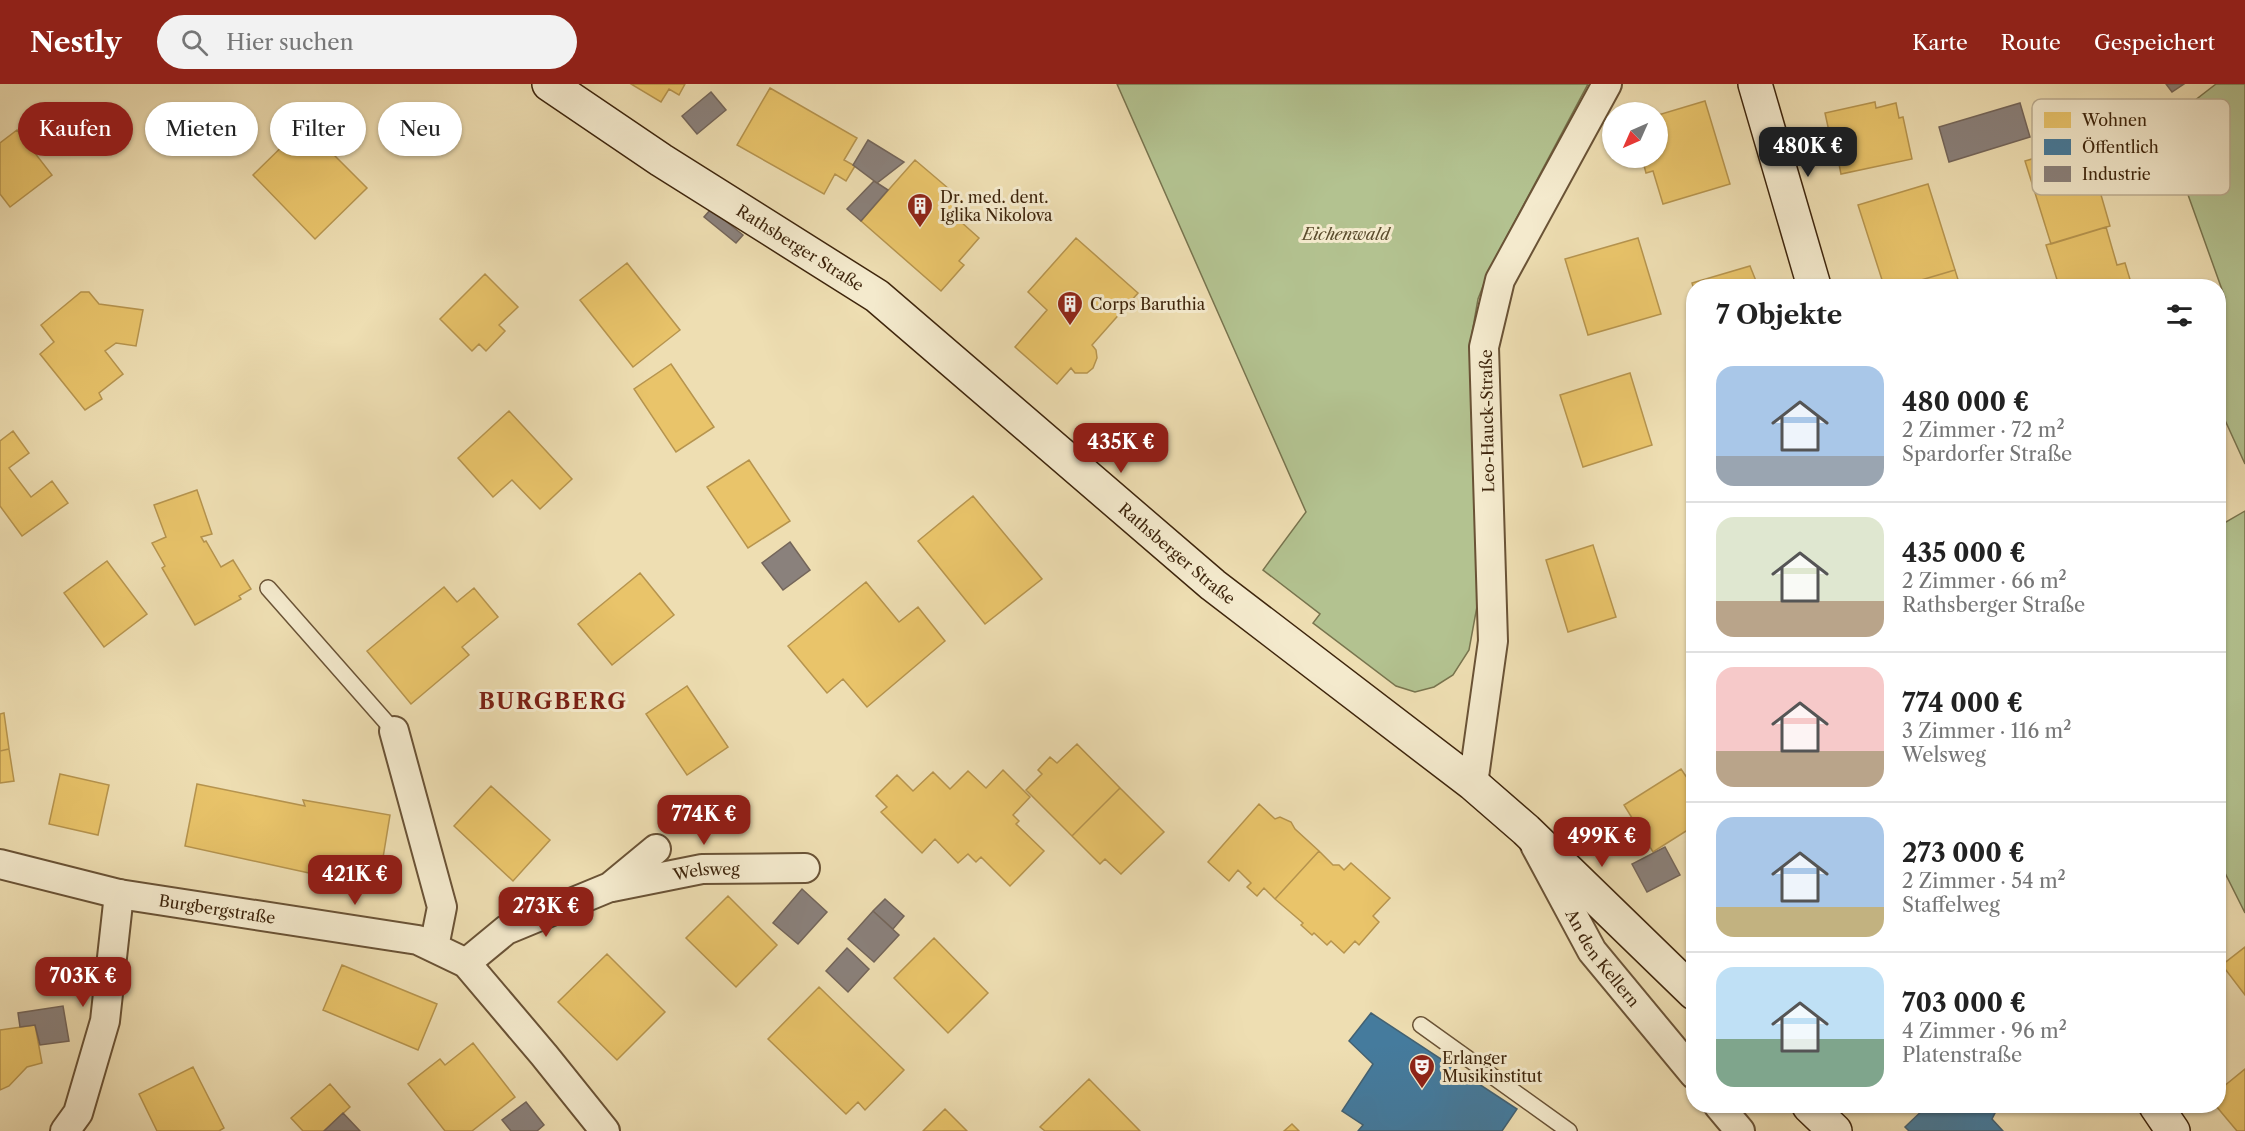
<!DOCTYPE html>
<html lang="de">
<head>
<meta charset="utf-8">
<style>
  :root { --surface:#fff; --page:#f2f2f2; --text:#222; --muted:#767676; --line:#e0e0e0; --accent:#8f2418 }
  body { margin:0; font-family:"Libre Caslon Text",serif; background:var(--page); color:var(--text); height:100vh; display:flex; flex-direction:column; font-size:22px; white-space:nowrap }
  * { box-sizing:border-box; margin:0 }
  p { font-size:20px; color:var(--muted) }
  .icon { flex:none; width:33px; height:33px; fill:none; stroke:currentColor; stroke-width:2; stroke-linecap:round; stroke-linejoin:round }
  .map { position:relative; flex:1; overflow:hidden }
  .details { position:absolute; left:1686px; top:195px; width:540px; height:834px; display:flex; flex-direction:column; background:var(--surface); border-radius:24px; box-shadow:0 2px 4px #0004 }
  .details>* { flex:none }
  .guide { position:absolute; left:18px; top:18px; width:570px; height:54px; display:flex; gap:12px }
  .needle { width:39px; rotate:225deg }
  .buttons { position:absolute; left:1602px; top:18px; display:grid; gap:12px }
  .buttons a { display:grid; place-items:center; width:66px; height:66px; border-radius:50%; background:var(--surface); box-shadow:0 2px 4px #0004; font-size:30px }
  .price { position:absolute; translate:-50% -51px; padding:0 14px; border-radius:12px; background:var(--accent); color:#fff; font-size:20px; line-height:39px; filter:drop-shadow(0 2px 3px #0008) }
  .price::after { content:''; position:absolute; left:50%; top:36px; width:18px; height:14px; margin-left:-9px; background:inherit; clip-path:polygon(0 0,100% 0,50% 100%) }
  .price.selected { background:#222; color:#fff }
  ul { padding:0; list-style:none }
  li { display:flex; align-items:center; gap:18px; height:150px; padding:0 30px }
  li+li { border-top:2px solid var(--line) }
  li span { display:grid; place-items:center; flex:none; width:168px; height:120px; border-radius:18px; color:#555 }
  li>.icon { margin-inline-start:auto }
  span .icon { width:72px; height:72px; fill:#fffc; stroke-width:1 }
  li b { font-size:26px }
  h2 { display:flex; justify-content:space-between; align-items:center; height:72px; padding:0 30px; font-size:26px }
  .chip { padding:0 21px; border-radius:27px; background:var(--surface); box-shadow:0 2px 4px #0004; font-size:21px; line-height:54px }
  .chip.selected { background:var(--accent); color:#fff }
  header { display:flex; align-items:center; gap:36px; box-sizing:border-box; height:84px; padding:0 30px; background:var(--accent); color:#fff }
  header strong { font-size:28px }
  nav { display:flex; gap:33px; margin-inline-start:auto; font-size:21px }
  .search { width:420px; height:54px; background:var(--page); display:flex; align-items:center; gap:15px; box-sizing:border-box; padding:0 21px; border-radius:33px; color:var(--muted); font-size:22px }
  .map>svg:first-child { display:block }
  .green { fill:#b3c290; stroke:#78744e; stroke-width:1.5 }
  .homes { fill:#e9c46a; stroke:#b6944e; stroke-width:1.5 }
  .public { fill:#457b9d; stroke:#436172; stroke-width:1.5 }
  .industry { fill:#8a817c; stroke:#73655a; stroke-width:1.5 }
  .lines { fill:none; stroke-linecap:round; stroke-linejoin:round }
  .lane-casing { stroke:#6a5336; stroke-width:18 }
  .street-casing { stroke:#6a5336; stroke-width:32 }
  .secondary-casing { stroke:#3e250c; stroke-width:36 }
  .lane { stroke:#f4eacd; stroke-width:15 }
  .street { stroke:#f4eacd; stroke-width:28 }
  .secondary { stroke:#f4eacd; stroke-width:33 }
  .labels { text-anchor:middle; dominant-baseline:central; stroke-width:6; stroke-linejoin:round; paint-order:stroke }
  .poi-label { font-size:16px; fill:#3e250c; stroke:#f4eacd; text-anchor:start }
  .park-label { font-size:16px; font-style:italic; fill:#5b4c2d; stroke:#f4eacd }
  .street-label { font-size:16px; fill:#3e250c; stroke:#f4eacd }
  .district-label { font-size:22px; font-weight:bold; letter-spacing:1.5px; fill:#7a1f14; stroke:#f4eacd }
  .key { fill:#f4eacd; stroke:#bdaf93; stroke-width:1.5 }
  .key-label { font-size:16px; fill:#3e250c }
</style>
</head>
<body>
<header>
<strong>Nestly</strong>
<div class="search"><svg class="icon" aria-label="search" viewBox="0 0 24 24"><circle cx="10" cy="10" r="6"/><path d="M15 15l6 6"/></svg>Hier suchen</div>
<nav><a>Karte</a><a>Route</a><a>Gespeichert</a></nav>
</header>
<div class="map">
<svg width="2245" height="1047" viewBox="0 0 2245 1047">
  <rect width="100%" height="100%" fill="#eedeb2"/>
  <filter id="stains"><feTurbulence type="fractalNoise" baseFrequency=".00333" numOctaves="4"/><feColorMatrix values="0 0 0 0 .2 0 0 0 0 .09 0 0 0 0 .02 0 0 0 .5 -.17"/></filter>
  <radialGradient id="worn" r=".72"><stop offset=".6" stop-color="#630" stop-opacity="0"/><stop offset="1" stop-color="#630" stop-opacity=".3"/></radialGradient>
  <!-- green -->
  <path class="green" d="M1117,0H1588L1490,184L1478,215L1472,249L1478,517L1469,566L1453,591L1434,603L1415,608L1396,602L1313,539L1320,530L1263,486L1306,428Z
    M2216,0H2245V380L2219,323V225L2225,214L2163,41Z
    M2245,427V829L2219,777V442Z"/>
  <!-- homes -->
  <path class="homes" d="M631,0H685L679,11L669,5L661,18Z
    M770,4L857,54L844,76L855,82L846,97L835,90L824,110L737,61Z
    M1705,17L1730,100L1663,120L1653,87L1646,89L1642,74H1658V31Z
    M1875,18L1876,24L1896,19L1899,34L1903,33L1912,75L1841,90L1837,70L1831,72L1827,53L1830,52L1825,29Z
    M304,41L367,104L315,155L253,91Z
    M17,46L52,91L10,123L0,110V59Z
    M2086,59L2110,142L2051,160L2025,77Z
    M915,76L962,116L951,129L979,154L959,177L964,181L941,207L861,137Z
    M1928,100L1955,186L1901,202H1884L1858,121Z
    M2106,143L2117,181L2125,179L2132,202H2059L2046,161Z
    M1076,154L1138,209L1092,261L1096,266L1097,274L1093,284L1087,289H1075L1071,284L1057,300L1015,263L1047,226L1028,208Z
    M1638,154L1661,230L1588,251L1565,175Z
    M627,179L680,246L633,283L580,216Z
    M1750,182L1758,202H1694V206L1692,199Z
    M1955,186L1960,202H1901Z
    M485,190L518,223L499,241L505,247L486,267L479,260L472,267L440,235Z
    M81,208H89L99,220L143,226L136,262L116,259L105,267L123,290L99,309L102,315L85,326L40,270L54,258L41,241Z
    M671,280L714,343L676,368L634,305Z
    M1630,289L1652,361L1583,383L1560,311Z
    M509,327L572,395L540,425L512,396L493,413L458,374Z
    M13,347L29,369L9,384L31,413L52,397L68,419L22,452L0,422V357Z
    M749,376L790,437L748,464L707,403Z
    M197,406L212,450L201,453L204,458L206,457L221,483L233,476L251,505L239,512L241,515L195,541L162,484L165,482L152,459L166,453L154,421Z
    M973,412L1042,495L985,540L918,457Z
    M1593,461L1616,533L1568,548L1546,476Z
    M107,477L147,530L104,563L64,509Z
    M640,489L674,531L612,581L578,540Z
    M866,498L899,538L918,523L945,557L867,623L843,595L827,609L788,562Z
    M444,503L457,518L474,504L498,533L462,563L469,571L411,620L367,567Z
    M687,602L728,663L687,691L646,630Z
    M4,629L9,665L0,667V630Z
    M1077,660L1120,704L1072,752L1026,706L1042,690L1038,686L1050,673L1057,679Z
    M9,665L14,697L0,699V667Z
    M1681,685L1694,704V742L1653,768L1624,721Z
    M1003,686L1030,713L1013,731L1019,737L1016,740L1044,767L1010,802L981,773L976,778L968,770L958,779L935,755L922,769L881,728L887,723L876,712L897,691L913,707L933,688L950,705L968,687L986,704Z
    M60,690L109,701L98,751L49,740Z
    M197,700L305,722L303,716L390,731L378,804L185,762Z
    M491,702L550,756L513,797L454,742Z
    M1120,704L1164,748L1121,790L1105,775L1100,780L1072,752Z
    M1259,720L1275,735L1280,733L1291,738L1295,745L1319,767L1275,815L1264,804L1257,812L1247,803L1251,799L1238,786L1229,797L1208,778Z
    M1319,767L1333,781H1339L1344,786L1351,779L1390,814L1373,832L1379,838L1359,861L1355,857L1344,869L1331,857L1327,861L1314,849L1312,851L1301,841L1303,839L1275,815Z
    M728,812L777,861L736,903L686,854Z
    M934,854L988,909L948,949L894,894Z
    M2245,863V911L2222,881Z
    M607,870L665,928L617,976L558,918Z
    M342,881L437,920L418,966L323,926Z
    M819,903L904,986L865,1026L858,1018L846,1030L768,955Z
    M35,941L42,979L27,983L9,1002L0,1006V946Z
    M473,959L515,1013L472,1047H445L408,1000L440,975L445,981Z
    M193,983L224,1044L219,1047H157L139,1010Z
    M2245,985V1047H2237L2216,1022H2218V1007Z
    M1089,995L1140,1047H1045L1040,1043Z
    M330,1000L350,1023L324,1047H303L291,1034Z
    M945,1025L967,1047H923Z
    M1292,1040L1299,1047H1284Z"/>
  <!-- public -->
  <path class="public" d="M1371,929L1517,1025L1502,1047H1358L1363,1041L1342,1027L1373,980L1349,957Z
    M1927,1022H1995V1029L1992,1035L2003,1047H1909L1905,1043Z"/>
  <!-- industry -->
  <path class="industry" d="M2166,0H2184L2172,8Z
    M711,8L726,26L697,50L682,32Z
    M2020,19L2030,53L1949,78L1939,43Z
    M868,56L904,78L877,99L853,81Z
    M874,97L888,106L861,137L847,125Z
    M711,125L743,151L736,159L704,133Z
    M790,458L810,486L783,506L762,479Z
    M1665,763L1680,791L1647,808L1632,780Z
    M802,805L827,828L798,860L773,839Z
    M885,815L904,832L893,845L873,827Z
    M873,827L899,851L874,878L848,855Z
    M847,864L869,885L848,908L826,887Z
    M63,922L69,957L40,961L35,941L20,943L18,929Z
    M526,1018L544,1041L537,1047H511L502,1036Z
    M343,1029L360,1047H324Z"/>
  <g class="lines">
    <defs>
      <path id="lane" d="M268,504L394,647
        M1421,941L1569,1047"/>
      <g id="street">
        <path d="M394,647L442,823L434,863"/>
        <path d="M1473,700L1493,557L1484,263L1500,196L1607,0"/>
        <path id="s1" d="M1535,761L1592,867L1694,990"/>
        <path id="s2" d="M0,780L119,810L418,856L466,879L544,971L605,1047"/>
        <path id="s3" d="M612,803L702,785L805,784"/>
        <path d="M466,879L506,846L610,803L656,765"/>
        <path d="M1719,1022L1740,1047"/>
        <path d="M65,1047L78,1029L105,937L119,810"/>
      </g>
      <g id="secondary">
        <path id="s4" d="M549,0L661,76L877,212L1213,501L1473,700L1526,746L1694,909"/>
        <path d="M1755,0L1814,202"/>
        <path d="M1809,1022L1835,1047"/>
        <path d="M2156,1022L2173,1047"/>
      </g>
    </defs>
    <!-- lane casing -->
    <use href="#lane" class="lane-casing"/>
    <!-- street casing -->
    <use href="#street" class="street-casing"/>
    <!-- secondary casing -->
    <use href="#secondary" class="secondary-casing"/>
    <!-- lane -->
    <use href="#lane" class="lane"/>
    <!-- street -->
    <use href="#street" class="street"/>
    <!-- secondary -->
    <use href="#secondary" class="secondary"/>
  </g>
  <!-- icons -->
  <defs>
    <symbol id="building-pin" viewBox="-11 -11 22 30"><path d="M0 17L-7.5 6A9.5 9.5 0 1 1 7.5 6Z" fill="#8f2418" stroke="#f4eacd"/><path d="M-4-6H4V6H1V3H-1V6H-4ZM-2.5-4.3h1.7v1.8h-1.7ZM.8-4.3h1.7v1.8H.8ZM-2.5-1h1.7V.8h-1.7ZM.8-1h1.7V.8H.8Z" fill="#fff"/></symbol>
    <symbol id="theatre-pin" viewBox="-11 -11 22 30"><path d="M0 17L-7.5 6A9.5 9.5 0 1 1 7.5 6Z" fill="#8f2418" stroke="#f4eacd"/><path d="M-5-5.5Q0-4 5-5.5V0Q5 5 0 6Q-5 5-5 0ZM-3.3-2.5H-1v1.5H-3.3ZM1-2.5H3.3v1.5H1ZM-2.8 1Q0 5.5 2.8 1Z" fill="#fff"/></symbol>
  </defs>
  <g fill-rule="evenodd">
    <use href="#building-pin" x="905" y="107" width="30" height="40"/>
    <use href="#building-pin" x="1055" y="205" width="30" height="40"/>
    <use href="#theatre-pin" x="1407" y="968" width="30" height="40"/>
  </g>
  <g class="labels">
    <!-- poi labels -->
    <g class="poi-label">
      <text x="940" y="113">Dr. med. dent.<tspan x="940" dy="18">Iglika Nikolova</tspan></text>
      <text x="1090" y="220">Corps Baruthia</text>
      <text x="1442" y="974">Erlanger<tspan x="1442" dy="18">Musikinstitut</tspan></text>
    </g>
    <!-- park labels -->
    <g class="park-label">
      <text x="1346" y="150">Eichenwald</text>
    </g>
    <!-- street labels -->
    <g class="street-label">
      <text stroke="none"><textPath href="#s4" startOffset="300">Rathsberger Straße</textPath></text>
      <text transform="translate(1487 337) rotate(-91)">Leo-Hauck-Straße</text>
      <text stroke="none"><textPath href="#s4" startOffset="786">Rathsberger Straße</textPath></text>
      <text stroke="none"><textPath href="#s3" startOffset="96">Welsweg</textPath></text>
      <text stroke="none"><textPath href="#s2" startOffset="222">Burgbergstraße</textPath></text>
      <text stroke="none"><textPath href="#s1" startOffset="132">An den Kellern</textPath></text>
    </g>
    <!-- district labels -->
    <g class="district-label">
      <text x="553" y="617">BURGBERG</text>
    </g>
  </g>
  <!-- legend -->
  <rect x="2032" y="15" width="198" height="96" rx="9" class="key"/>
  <rect x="2044" y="28" width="27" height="16" fill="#e9c46a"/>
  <rect x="2044" y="55" width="27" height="16" fill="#457b9d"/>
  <rect x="2044" y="82" width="27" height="16" fill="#8a817c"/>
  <g class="key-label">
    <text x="2082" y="42">Wohnen</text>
    <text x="2082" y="69">Öffentlich</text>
    <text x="2082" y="96">Industrie</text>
  </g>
  <rect width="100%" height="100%" filter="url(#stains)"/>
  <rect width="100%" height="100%" fill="url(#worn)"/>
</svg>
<div class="buttons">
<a><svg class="needle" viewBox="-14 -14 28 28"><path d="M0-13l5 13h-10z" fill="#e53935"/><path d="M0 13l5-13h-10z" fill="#767676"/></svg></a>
</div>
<b class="price selected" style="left:1808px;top:94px">480K €</b>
<b class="price" style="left:1121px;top:390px">435K €</b>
<b class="price" style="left:704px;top:762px">774K €</b>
<b class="price" style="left:1602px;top:784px">499K €</b>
<b class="price" style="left:355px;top:822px">421K €</b>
<b class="price" style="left:546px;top:854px">273K €</b>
<b class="price" style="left:83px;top:924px">703K €</b>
<div class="guide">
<a class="chip selected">Kaufen</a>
<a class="chip">Mieten</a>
<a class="chip">Filter</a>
<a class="chip">Neu</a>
</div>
<section class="details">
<h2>7 Objekte<svg class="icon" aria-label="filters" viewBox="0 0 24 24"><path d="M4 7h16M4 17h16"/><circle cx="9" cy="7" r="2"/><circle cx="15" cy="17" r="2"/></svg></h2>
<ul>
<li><span style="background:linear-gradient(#a9c7e8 75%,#9aa5b1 0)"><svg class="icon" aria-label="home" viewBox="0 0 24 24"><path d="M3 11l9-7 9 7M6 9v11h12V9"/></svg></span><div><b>480 000 €</b><p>2 Zimmer · 72 m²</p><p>Spardorfer Straße</p></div></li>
<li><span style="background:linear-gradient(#dfe7d0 70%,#b9a48a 0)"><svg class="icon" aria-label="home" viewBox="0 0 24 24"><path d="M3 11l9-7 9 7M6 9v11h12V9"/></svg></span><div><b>435 000 €</b><p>2 Zimmer · 66 m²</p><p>Rathsberger Straße</p></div></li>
<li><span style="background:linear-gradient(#f6c9c9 70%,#b9a48a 0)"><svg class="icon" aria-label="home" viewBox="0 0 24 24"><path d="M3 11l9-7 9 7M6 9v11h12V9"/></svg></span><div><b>774 000 €</b><p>3 Zimmer · 116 m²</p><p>Welsweg</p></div></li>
<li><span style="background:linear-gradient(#a9c7e8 75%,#c2b280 0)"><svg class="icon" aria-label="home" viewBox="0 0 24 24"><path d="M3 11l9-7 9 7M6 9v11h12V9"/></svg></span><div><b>273 000 €</b><p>2 Zimmer · 54 m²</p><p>Staffelweg</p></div></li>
<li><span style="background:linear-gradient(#bfe0f5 60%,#7fa58c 0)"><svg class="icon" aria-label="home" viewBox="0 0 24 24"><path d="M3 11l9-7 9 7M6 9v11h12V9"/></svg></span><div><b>703 000 €</b><p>4 Zimmer · 96 m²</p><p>Platenstraße</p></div></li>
</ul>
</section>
</div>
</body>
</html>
